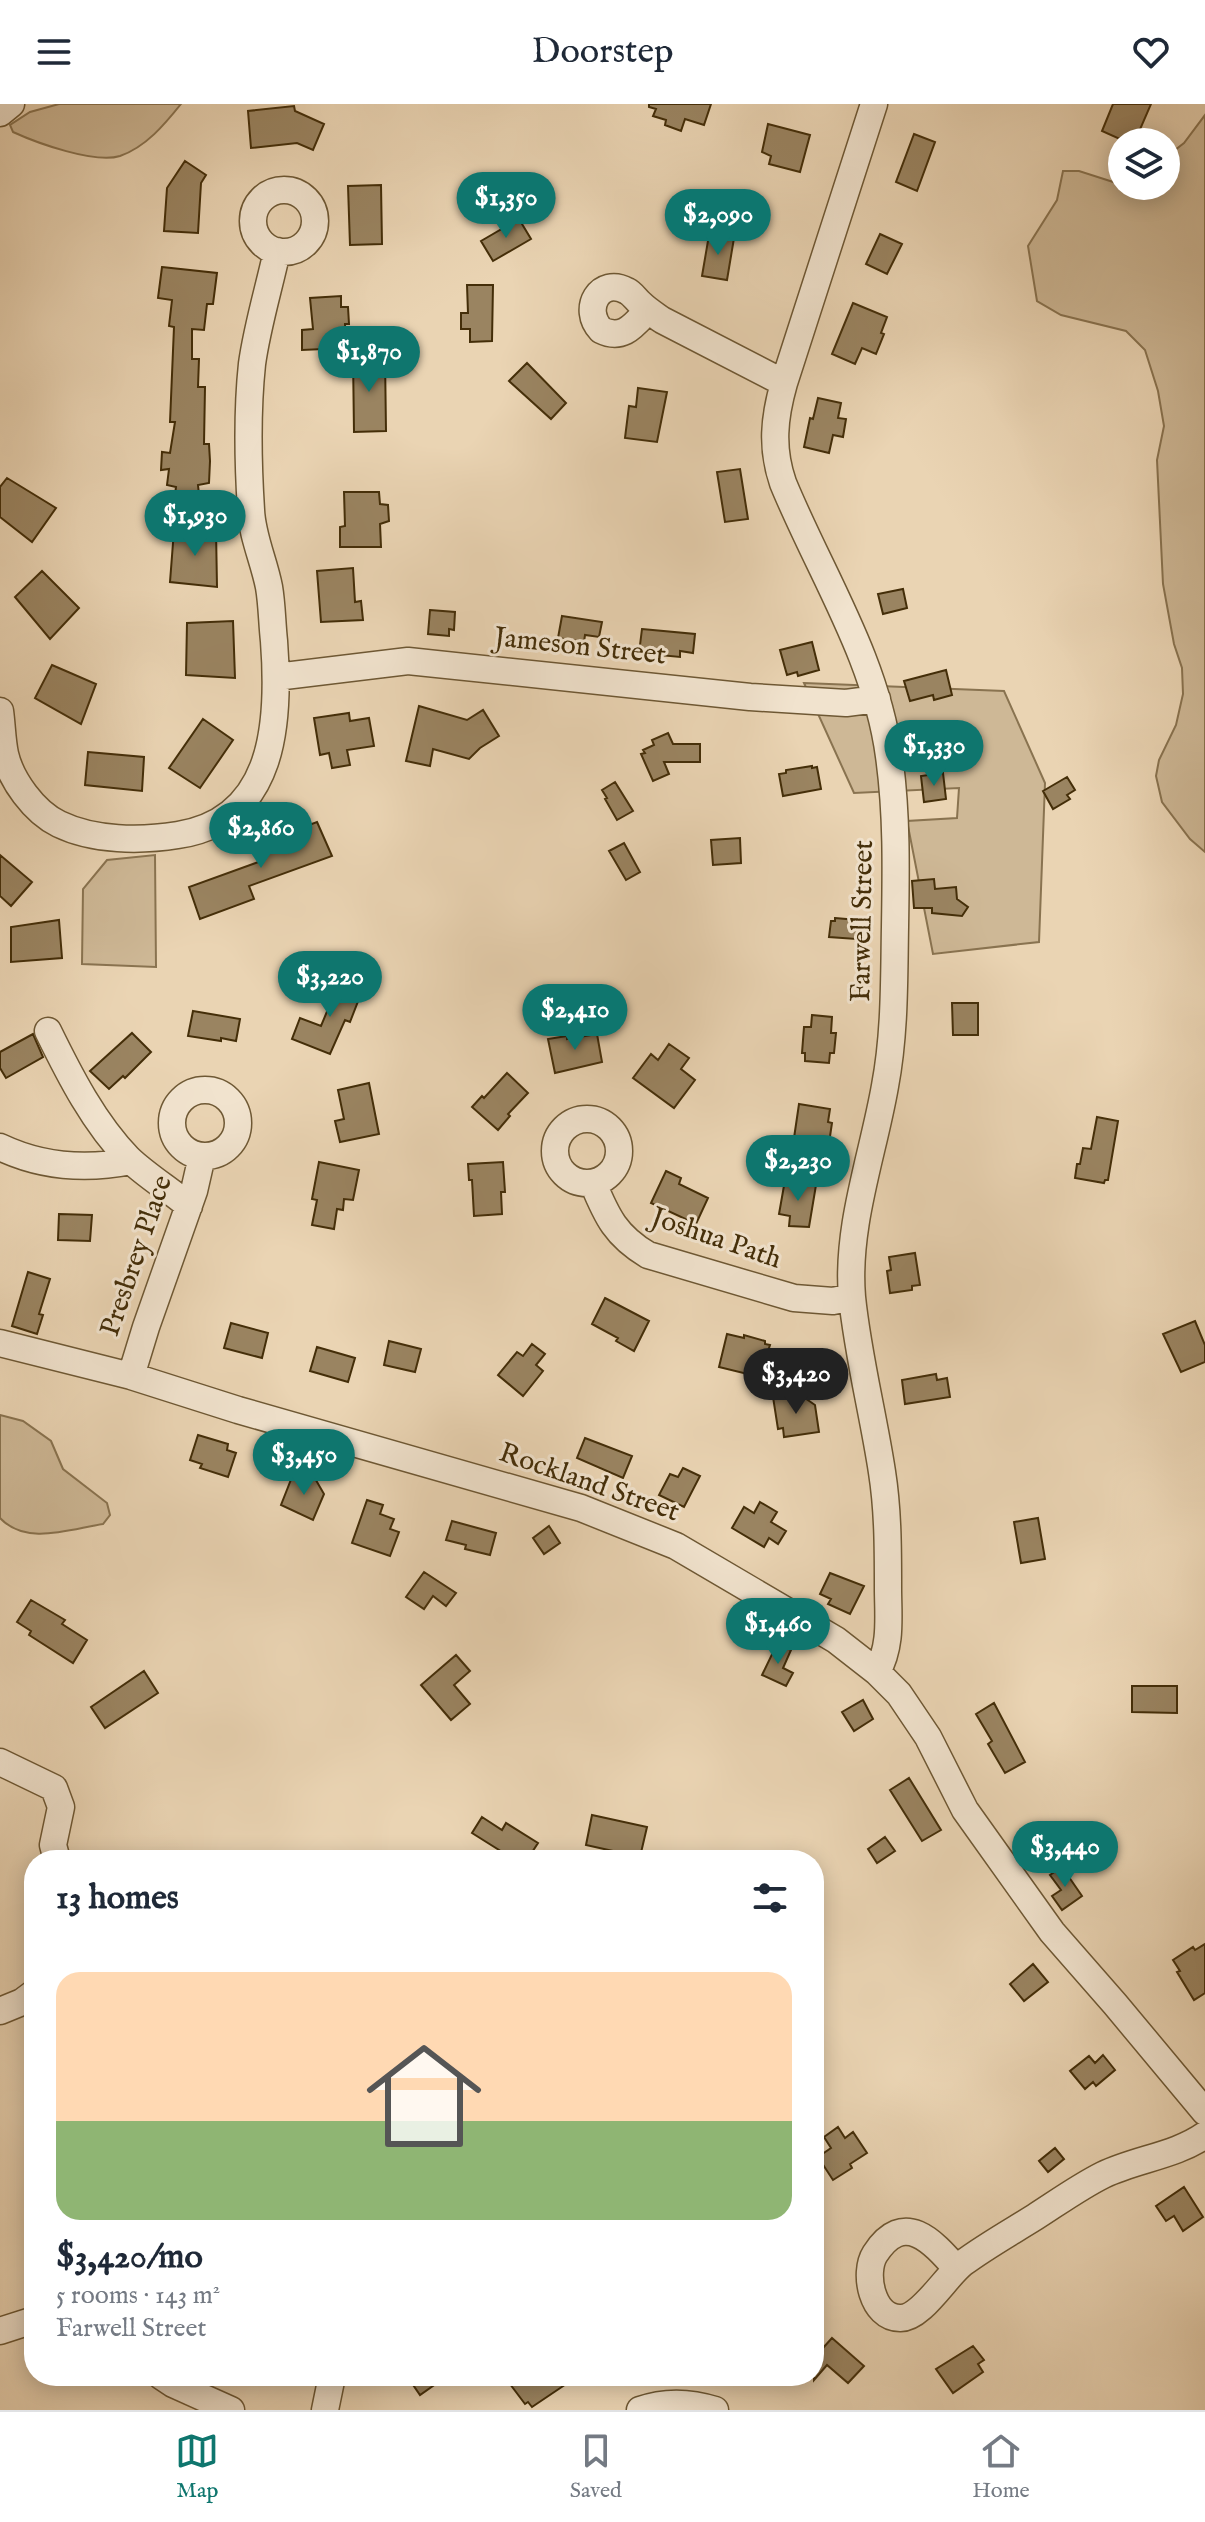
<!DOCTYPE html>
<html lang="en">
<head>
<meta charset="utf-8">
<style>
  :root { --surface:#fff; --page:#f2f2f3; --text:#1f2937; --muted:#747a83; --line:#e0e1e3; --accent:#0f766e }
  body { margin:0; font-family:"IM FELL English",serif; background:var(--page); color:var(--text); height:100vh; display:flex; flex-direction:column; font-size:30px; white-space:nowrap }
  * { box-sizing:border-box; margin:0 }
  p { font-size:26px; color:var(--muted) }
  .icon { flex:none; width:44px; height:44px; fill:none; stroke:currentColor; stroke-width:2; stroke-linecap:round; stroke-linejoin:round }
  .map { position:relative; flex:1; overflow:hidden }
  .drawer { position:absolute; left:24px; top:1746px; width:800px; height:536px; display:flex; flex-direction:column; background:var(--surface); border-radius:32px; box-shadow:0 4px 20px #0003 }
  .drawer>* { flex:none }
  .controls { position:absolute; left:1108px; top:24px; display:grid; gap:16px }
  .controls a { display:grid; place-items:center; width:72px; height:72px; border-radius:50%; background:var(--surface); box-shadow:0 4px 20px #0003; font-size:40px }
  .price { position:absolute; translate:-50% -68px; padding:0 18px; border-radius:28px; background:var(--accent); color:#fff; font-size:26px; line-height:52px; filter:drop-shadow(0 2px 4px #0008) }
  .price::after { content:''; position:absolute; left:50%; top:48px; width:24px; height:18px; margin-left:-12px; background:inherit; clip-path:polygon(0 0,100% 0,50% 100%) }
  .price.selected { background:#222; color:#fff }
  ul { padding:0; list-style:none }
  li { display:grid; align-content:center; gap:16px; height:424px; padding:0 32px }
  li+li { border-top:2px solid var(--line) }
  li span { display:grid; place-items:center; height:248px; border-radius:24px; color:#555 }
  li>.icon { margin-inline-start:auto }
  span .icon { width:144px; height:144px; fill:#fffc; stroke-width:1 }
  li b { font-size:34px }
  h2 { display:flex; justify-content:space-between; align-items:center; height:96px; padding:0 32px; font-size:34px }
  header { display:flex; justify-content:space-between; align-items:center; height:104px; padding:0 32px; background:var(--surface); font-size:36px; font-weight:600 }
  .dock { display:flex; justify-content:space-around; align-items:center; height:112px; border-top:2px solid var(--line); background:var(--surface); font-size:22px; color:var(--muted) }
  .dock a { display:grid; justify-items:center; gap:4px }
  .dock .selected { color:var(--accent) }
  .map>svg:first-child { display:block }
  .green { fill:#ceb896; stroke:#897350; stroke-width:2 }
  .building { fill:#9a8461; stroke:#442e09; stroke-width:2 }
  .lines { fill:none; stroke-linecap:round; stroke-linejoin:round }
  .minor-casing { stroke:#6e5834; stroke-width:29 }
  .minor { stroke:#f1e3ce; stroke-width:26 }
  .labels { text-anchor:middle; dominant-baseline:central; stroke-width:6; stroke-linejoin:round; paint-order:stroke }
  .street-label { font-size:28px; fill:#442e09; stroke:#f1e3ce }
</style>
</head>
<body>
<header><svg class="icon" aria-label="menu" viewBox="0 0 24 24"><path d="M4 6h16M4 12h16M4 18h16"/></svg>Doorstep<svg class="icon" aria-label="heart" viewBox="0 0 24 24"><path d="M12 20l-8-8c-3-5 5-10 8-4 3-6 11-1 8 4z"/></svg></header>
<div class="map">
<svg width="1205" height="2306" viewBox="0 0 1205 2306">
  <rect width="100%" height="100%" fill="#ead4b3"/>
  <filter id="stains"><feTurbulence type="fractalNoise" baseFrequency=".0025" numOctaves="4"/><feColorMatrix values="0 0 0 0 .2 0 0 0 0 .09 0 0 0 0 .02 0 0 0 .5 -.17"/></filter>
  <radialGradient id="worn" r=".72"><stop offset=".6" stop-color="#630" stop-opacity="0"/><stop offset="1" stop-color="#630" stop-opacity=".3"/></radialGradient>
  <!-- green -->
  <path class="green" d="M59,0H181C165,20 146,43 120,52C95,60 37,39 13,28L10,21L30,8Z
    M1205,11V748L1190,735L1162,698L1156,672L1159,656L1176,621L1183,590L1182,564L1174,540L1163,480L1157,356L1164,322L1158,287L1145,246L1126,227L1061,211L1037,197L1028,142L1057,96L1063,67H1079L1132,84L1134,82H1166V53L1184,39Z
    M804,579L1004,587L1045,679L1039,838L933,850L907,717L957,714L959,684L854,689Z
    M155,751L156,863L82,860L83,785L107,756Z
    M0,1311L23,1317L51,1337L63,1365L107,1399L110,1411L103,1420C70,1425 26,1442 0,1414Z"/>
  <!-- building -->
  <path class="building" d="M649,0H711L704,21L685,15L681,27L665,21L666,16L653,12L656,5L649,3Z
    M1113,0H1151L1135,37L1124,32L1122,36L1102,27Z
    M294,2L295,7L324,20L313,46L297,39L251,44L248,7Z
    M768,20L810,31L800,68L769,60L771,52L762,48Z
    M914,30L935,38L917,87L896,78Z
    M185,57L206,71L201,79L198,129L164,127L167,84Z
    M381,81L382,140L350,141L348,82Z
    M519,115L531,135L493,157L481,137Z
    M880,130L902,140L887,170L866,160Z
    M709,131L734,134L727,176L702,172Z
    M162,163L217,169L213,200H207L204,226L192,225V255H199L198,283H205L204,340H209L210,357L209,379L198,381L200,400L174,398L176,383L167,381L169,365L161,366L162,348L170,349L175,318H170L174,223L169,222L172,196L158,194Z
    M467,181H493L492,237L470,238V225H461V209H468Z
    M341,192V203H348L349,220H345L346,244L302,246V226L313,225L310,194Z
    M853,199L887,213L881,229L884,230L876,250L862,244L855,260L832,250Z
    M353,252H385L386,327L354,328Z
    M527,259L566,299L551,315L509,277Z
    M638,284L667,288L657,338L625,334L629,302L636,303Z
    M818,294L841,299L838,314L846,315L843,333L833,331L829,349L804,343L810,314L813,315Z
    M740,365L748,415L725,418L717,368Z
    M7,374L56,404L32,438L0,413V383Z
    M344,388H379L380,400L388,401L389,417L380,420L381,443H340V423L345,422Z
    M174,426H216L217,483L170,478Z
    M353,464L355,498L361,497L363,516L321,518L317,467Z
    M42,467L79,504L50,535L15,493Z
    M903,485L907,504L883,510L878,490Z
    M430,506L455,508L454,526L449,525V532L428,530Z
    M562,512L602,518L599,533L585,531L584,538L558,534Z
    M233,517L235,574L186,571L187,519Z
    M642,525L695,530L693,549L680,547V553L639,549Z
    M812,538L819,566L798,572L797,568L787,571L780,546Z
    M52,561L96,580L81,620L35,594Z
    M946,566L952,591L934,596L933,591L910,597L904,577Z
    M419,602L467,616L483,606L499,632L480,644L469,655L433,645L430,662L406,657Z
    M349,609L350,617L369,614L374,642L347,646L350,661L332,664L329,649L320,651L314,614Z
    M203,615L233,636L200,684L169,664Z
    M668,629L673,640H700V658H664L669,670L653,677L641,650L645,649L643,646L654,641L652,636Z
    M88,648L144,653L142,687L85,681Z
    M812,662V664L817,663L821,685L783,692L779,670L786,669V666Z
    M943,669L946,695L924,698L921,672Z
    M1067,673L1075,686L1067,691L1070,695L1053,705L1043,687Z
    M615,678L633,707L617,716L605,695L607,694L602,686Z
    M317,718L332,752L249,782L254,795L200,815L189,783L264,756L258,740Z
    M740,734L741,759L713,761L711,736Z
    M624,739L640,768L626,776L609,747Z
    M0,751L32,778L11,802L0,792Z
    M934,775L935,785L956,783L957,795L968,803L962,812L932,809V804H914L912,777Z
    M835,814L857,816L856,835L829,833L831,817H835Z
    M59,816L62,854L11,858V823Z
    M335,875L362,887L350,918L345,916L330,950L292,935L300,914L321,922L333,893L328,891Z
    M952,899H978V931H953Z
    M193,907L240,915L236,937L221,934V937L188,932Z
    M812,911L832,913L831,929H836L834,949H830L829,959L805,957V949H802L804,923H811Z
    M132,929L151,948L125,974L123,972L109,985L90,967Z
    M33,930L43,953L6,974L0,964V948Z
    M597,930L602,958L555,969L548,935L567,932V935Z
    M669,940L689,954L681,965L695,976L674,1004L633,974L651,950L658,956Z
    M507,969L528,989L508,1010L510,1012L498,1026L472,1003L482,992L484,994Z
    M369,979L379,1030L340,1038L335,1017L344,1015L338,986Z
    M799,1000L830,1005L828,1018L832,1019L829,1039L794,1034Z
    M1097,1013L1118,1017L1108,1076H1105L1104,1079L1075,1074L1077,1060H1080L1083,1044L1091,1045Z
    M319,1058L359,1066L353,1096L344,1095L343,1106L337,1105L334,1125L312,1121L317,1096L312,1095Z
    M503,1058L505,1088H501L502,1110L474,1112L472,1076H469L468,1060Z
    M666,1067L681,1074L679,1080L708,1094L696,1120L651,1099Z
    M785,1076L816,1081L809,1123L789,1122L790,1112L779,1110Z
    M59,1110L92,1111L90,1137L58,1136Z
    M915,1149L920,1181L912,1182V1186L890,1189L887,1167L891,1166L889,1153Z
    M28,1168L50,1175L39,1210L43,1211L37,1230L12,1222Z
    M605,1194L649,1217L634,1247L616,1237L618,1234L592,1220Z
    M1195,1217L1205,1241V1258L1181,1268L1163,1230Z
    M231,1219L268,1229L262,1254L224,1244Z
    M727,1230L744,1234V1231L765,1237V1240L770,1241L766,1253L769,1254L764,1274L719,1263Z
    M389,1237L421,1245L415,1268L384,1261Z
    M532,1240L545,1250L536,1261L543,1267L523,1292L498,1271L517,1248L523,1252Z
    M317,1243L355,1254L348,1278L310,1267Z
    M936,1270L937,1276L947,1274L950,1293L905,1300L902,1276Z
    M791,1291V1293L802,1292L815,1301L819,1328L784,1333L783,1324L778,1325L773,1293Z
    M198,1331L228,1340L227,1346L236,1349L228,1373L200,1364L202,1360L190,1356Z
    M585,1334L632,1352L623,1374L577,1354Z
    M683,1364L700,1372L684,1403L659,1391L670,1370L678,1373Z
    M313,1371L324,1390L313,1416L281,1401L292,1373L300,1376Z
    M367,1396L383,1401L380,1410L394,1415L390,1425L399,1428L390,1452L352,1439Z
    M760,1398L777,1408L771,1418L786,1427L778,1440L769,1434L764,1443L732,1424L744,1403L754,1409Z
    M1038,1414L1045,1455L1021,1459L1014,1418Z
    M452,1417L496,1429L490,1451L465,1445L466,1441L446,1436Z
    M549,1422L560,1439L544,1450L533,1434Z
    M424,1468L456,1489L446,1502L433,1492L424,1505L406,1493Z
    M830,1469L864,1482L850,1510L828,1500L831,1495L820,1490Z
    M31,1496L65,1516L62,1520L87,1536L73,1559L29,1531L31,1527L17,1518Z
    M777,1540L791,1546L783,1564L793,1569L786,1582L762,1571Z
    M456,1551L470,1567L454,1581L470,1600L451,1616L421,1581Z
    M144,1567L158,1589L105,1624L91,1603Z
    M1132,1582H1177V1609L1132,1608Z
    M863,1596L873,1615L854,1627L842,1608Z
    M994,1599L1025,1658L1005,1669L988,1640L992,1637L976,1610Z
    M909,1674L941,1726L922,1737L890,1686Z
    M592,1711L647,1723L640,1753L586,1741Z
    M482,1713L502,1726L506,1719L538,1739L527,1756H515L472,1729Z
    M885,1733L895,1747L877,1759L868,1745Z
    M1062,1763L1082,1792L1062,1806L1052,1792L1061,1786L1050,1771Z
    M1205,1840V1889L1194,1896L1177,1868L1180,1867L1173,1856L1193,1843L1195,1846Z
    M1033,1860L1048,1878L1024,1897L1010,1880Z
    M1103,1951L1115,1966L1096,1982L1093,1978L1085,1985L1070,1967L1089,1952L1095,1959Z
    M838,2023L845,2034L853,2028L867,2049L850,2060L852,2064L833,2076L818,2053L831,2044L824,2033Z
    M1055,2044L1064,2055L1048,2068L1039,2057Z
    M1184,2083L1203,2113L1183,2127L1174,2112L1166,2117L1156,2102Z
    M832,2234L864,2262L848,2279L827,2261L814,2276V2254Z
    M973,2242L984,2256L978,2260L983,2268L953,2289L936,2265Z
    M407,2272H447L420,2291Z
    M504,2272H578L532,2303L528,2298L525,2300Z"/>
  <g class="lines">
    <defs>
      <path id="minor" d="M874,0L784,279C774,314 771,344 783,379C820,469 876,554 889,652C897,709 896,766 895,823C894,876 895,929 885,982C873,1051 846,1122 852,1193C858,1252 873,1309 882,1368C888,1406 888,1445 888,1484C888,1513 892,1541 877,1568
        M0,9L11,0
        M253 117a31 31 0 1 1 62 0a31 31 0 1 1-62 0Z
        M648,206C634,221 623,237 601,226C581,205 600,172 627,187C633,190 636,196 641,200C647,206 655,211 662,216L784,279
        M276,573L408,557L750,593L846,599L877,595
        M0,607C2,621 2,636 5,650C11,676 34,708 59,720C94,737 141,737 178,731C276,716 280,616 274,537C272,519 272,500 269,483C264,457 252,432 251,406C248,359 247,307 252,260C257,223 269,184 277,147
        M48,927C70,972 94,1019 129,1055C147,1072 170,1086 189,1102
        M172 1019a33 33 0 1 1 66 0a33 33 0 1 1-66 0Z
        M555 1047a32 32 0 1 1 64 0a32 32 0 1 1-64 0Z
        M0,1043C42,1063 86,1066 131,1057
        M593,1079C607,1113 616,1132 648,1151L794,1194L833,1197L852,1193
        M0,1239L131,1272L238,1306L581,1404L676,1442L836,1536L877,1568L899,1590L928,1633L965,1706L1052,1828L1115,1900L1205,2008
        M131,1272L146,1223L194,1087L202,1052
        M0,1658L54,1684L61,1703L53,1741L57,1756
        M0,1907L22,1898L34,1889
        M956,2164C933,2138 904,2105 875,2150C863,2169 872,2214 900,2214C921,2215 946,2172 963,2159C986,2142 1011,2128 1035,2113C1057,2099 1079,2083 1103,2071C1136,2055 1175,2052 1205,2031
        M0,2227L34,2216
        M161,2272L173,2280L231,2306
        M325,2306L332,2272
        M640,2306C665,2297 690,2298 715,2306"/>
    </defs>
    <!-- minor casing -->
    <use href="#minor" class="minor-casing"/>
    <!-- minor -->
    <use href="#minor" class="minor"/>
  </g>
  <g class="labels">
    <!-- street labels -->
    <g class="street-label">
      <text transform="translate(580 543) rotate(6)">Jameson Street</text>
      <text transform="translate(863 817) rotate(-89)">Farwell Street</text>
      <text transform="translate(716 1135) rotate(19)">Joshua Path</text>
      <text transform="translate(137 1152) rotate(-71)">Presbrey Place</text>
      <text transform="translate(589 1379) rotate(19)">Rockland Street</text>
    </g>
  </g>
  <rect width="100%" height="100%" filter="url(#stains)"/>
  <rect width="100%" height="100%" fill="url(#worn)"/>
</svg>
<div class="controls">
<a><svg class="icon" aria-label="layers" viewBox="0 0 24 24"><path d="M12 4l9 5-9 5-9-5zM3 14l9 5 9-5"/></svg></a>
</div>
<b class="price" style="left:506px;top:136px">$1,350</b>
<b class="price" style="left:718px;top:153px">$2,090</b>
<b class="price" style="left:369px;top:290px">$1,870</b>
<b class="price" style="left:195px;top:454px">$1,930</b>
<b class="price" style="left:934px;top:684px">$1,330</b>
<b class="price" style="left:261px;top:766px">$2,860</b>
<b class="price" style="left:330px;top:915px">$3,220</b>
<b class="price" style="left:575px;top:948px">$2,410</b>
<b class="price" style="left:798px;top:1099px">$2,230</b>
<b class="price selected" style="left:796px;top:1312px">$3,420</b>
<b class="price" style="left:304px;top:1393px">$3,450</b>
<b class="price" style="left:778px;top:1562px">$1,460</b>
<b class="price" style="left:1065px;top:1785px">$3,440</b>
<section class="drawer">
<h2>13 homes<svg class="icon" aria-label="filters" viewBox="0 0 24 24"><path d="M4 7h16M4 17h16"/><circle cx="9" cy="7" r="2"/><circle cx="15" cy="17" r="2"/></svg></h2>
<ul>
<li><span style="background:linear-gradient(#ffd9b3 60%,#8fb573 0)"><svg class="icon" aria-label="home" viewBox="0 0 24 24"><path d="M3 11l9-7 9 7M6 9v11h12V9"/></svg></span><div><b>$3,420/mo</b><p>5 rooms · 143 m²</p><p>Farwell Street</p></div></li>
</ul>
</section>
</div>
<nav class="dock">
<a class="selected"><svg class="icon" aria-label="map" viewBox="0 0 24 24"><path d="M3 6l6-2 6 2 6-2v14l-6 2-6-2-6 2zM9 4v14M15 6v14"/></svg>Map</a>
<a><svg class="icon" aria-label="saved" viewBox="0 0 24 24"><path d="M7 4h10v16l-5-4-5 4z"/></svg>Saved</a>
<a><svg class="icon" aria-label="home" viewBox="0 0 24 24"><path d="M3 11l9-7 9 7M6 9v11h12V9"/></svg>Home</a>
</nav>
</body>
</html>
